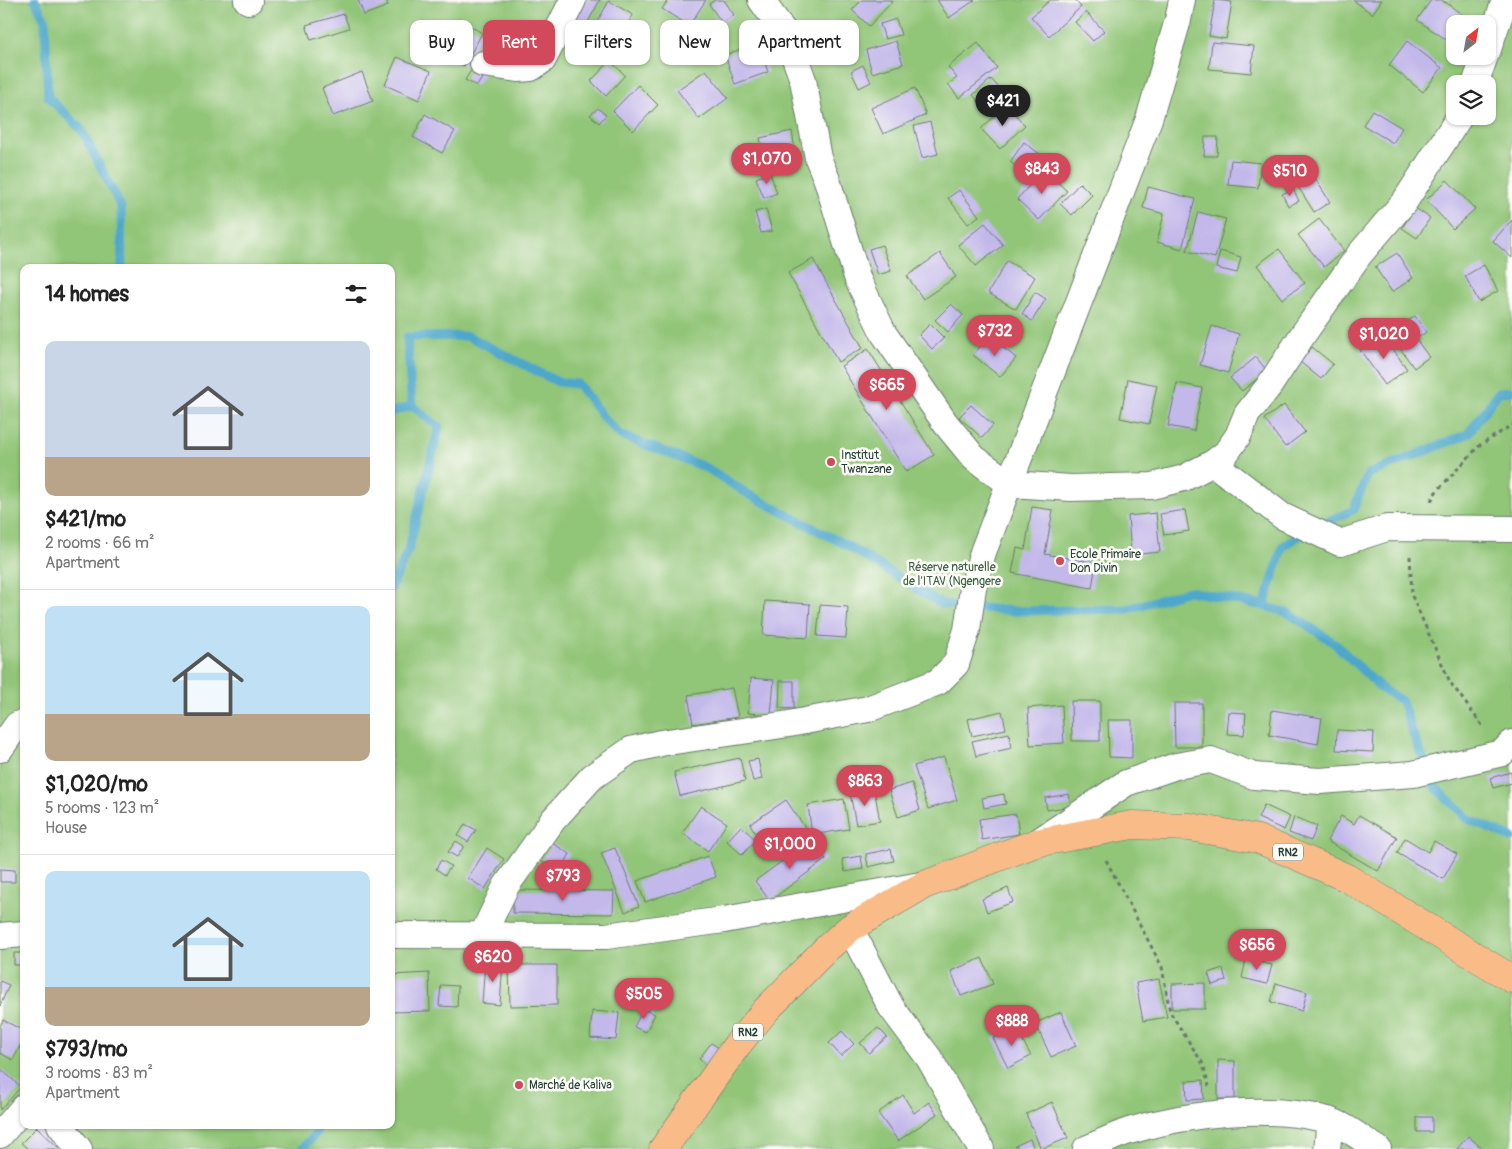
<!DOCTYPE html>
<html lang="en">
<head>
<meta charset="utf-8">
<style>
  :root { --surface:#fff; --page:#f6f6f6; --text:#222; --muted:#767676; --line:#e0e0e0; --accent:#d1495b }
  body { margin:0; font-family:Pangolin,sans-serif; background:var(--page); color:var(--text); height:100vh; display:flex; flex-direction:column; font-size:19px; white-space:nowrap }
  * { box-sizing:border-box; margin:0 }
  p { font-size:16px; color:var(--muted) }
  .icon { flex:none; width:28px; height:28px; fill:none; stroke:currentColor; stroke-width:2; stroke-linecap:round; stroke-linejoin:round }
  .map { position:relative; flex:1; overflow:hidden }
  .panel { position:absolute; left:20px; top:264px; width:375px; height:865px; display:flex; flex-direction:column; background:var(--surface); border-radius:10px; box-shadow:0 1px 4px #0004 }
  .panel>* { flex:none }
  .hud { position:absolute; left:410px; top:20px; width:475px; height:45px; display:flex; gap:10px }
  .needle { width:32px; rotate:31deg }
  .fabs { position:absolute; left:1446px; top:15px; display:grid; gap:10px }
  .fabs a { display:grid; place-items:center; width:50px; height:50px; border-radius:10px; background:var(--surface); box-shadow:0 1px 4px #0004; font-size:25px }
  .price { position:absolute; translate:-50% -42px; padding:0 11px; border-radius:18px; background:var(--accent); color:#fff; font-size:16px; line-height:32px; filter:drop-shadow(0 1px 2px #0008) }
  .price::after { content:''; position:absolute; left:50%; top:30px; width:15px; height:11px; margin-left:-8px; background:inherit; clip-path:polygon(0 0,100% 0,50% 100%) }
  .price.active { background:#222; color:#fff }
  ul { padding:0; list-style:none }
  li { display:grid; align-content:center; gap:10px; height:265px; padding:0 25px }
  li+li { border-top:1px solid var(--line) }
  li span { display:grid; place-items:center; height:155px; border-radius:10px; color:#555 }
  li>.icon { margin-inline-start:auto }
  span .icon { width:90px; height:90px; fill:#fffc; stroke-width:1 }
  li b { font-size:21px }
  h2 { display:flex; justify-content:space-between; align-items:center; height:60px; padding:0 25px; font-size:21px }
  .pill { padding:0 18px; border-radius:10px; background:var(--surface); box-shadow:0 1px 4px #0004; font-size:18px; line-height:45px }
  .pill.active { background:var(--accent); color:#fff }
  .map>svg:first-child { display:block }
  .green { fill:#91c577; stroke:#588156; fill-rule:evenodd }
  .lines { fill:none; stroke-linecap:round; stroke-linejoin:round }
  .stream { stroke:#4da7ca; stroke-width:9 }
  .building { fill:#c3b8ea }
  .street-casing { stroke:#6a7a6d; stroke-width:28 }
  .highway-casing { stroke:#6a7a6d; stroke-width:29 }
  .path { stroke:#6a7a6d; stroke-width:3; stroke-dasharray:4 4; stroke-linecap:butt }
  .street { stroke:#fff; stroke-width:26 }
  .highway { stroke:#f9bc89; stroke-width:28 }
  .poi-dot { fill:#d1495b; stroke:#fdfcf7; stroke-width:2 }
  .labels { text-anchor:middle; dominant-baseline:central; stroke-width:5; stroke-linejoin:round; paint-order:stroke }
  .shield { fill:#fdfcf7; stroke:#62766e; stroke-width:1 }
  .shield-label { font-size:11px; font-weight:bold; fill:#1f3d34 }
  .poi-label { font-size:12px; fill:#1f3d34; stroke:#fdfcf7; text-anchor:start }
  .park-label { font-size:12px; fill:#3c5f45; stroke:#fdfcf7 }
</style>
</head>
<body>
<div class="map">
<svg width="1512" height="1149" viewBox="0 0 1512 1149">
  <rect width="100%" height="100%" fill="#fdfcf7"/>
  <filter id="ink" filterUnits="userSpaceOnUse"><feTurbulence type="fractalNoise" baseFrequency=".02" numOctaves="2"/><feDisplacementMap in="SourceGraphic" scale="10" xChannelSelector="R" yChannelSelector="G"/><feConvolveMatrix kernelMatrix="1 2 1 2 8 2 1 2 1" color-interpolation-filters="sRGB"/></filter>
  <filter id="wash" filterUnits="userSpaceOnUse"><feTurbulence type="fractalNoise" baseFrequency=".0096" numOctaves="4" result="noise"/><feDisplacementMap in="SourceGraphic" scale="20" xChannelSelector="R" yChannelSelector="G"/><feGaussianBlur stdDeviation="1.12" result="paint"/><feColorMatrix in="noise" values="0 0 0 0 0 0 0 0 0 0 0 0 0 0 0 0 0 1.4 0 .05"/><feComposite in="paint" operator="in"/></filter>
  <g filter="url(#wash)">
    <rect width="100%" height="100%" fill="#f6ebd7"/>
    <!-- green -->
    <path class="green" d="M0,0H1512V1149H0ZM1455,24H1488V56H1455ZM1455,84H1488V116H1455ZM24,268H391V1125H24Z"/>
    <g class="lines">
      <!-- stream -->
      <path class="stream" d="M35,0L45,20L48,97L81,129L121,207L122,268
        M412,406L407,337L468,336L558,382L578,384L602,416L620,435L707,468L748,494L848,546L941,604L1013,611L1127,609L1189,591L1264,606L1288,613L1333,642L1382,689L1402,701L1412,732L1435,787L1470,820L1512,838
        M391,412L412,406
        M391,589L409,548L439,427L412,406
        M1264,606L1283,546L1313,528L1353,510L1368,474L1468,434L1499,392L1512,391
        M302,1149L316,1133L318,1125"/>
    </g>
    <g id="blocks">
      <!-- building -->
      <path class="building" d="M358,0H386L388,6L364,15Z
        M580,0H600L583,31L568,23Z
        M668,0H706L689,26L662,9Z
        M715,0H724L734,15L722,23L709,4Z
        M862,0H890L892,2L869,26L852,10Z
        M937,0H975L949,18Z
        M1050,0H1075L1081,7L1049,36L1031,17Z
        M1215,0L1232,2L1226,39L1209,36Z
        M1353,0H1382L1372,14Z
        M1431,0H1442L1467,18L1463,24H1455V35L1450,42L1417,20Z
        M609,1L633,15L618,41L594,27Z
        M1086,12L1104,31L1093,41L1075,22Z
        M344,14L349,28L311,40L306,25Z
        M459,19L482,33L464,66L440,53Z
        M896,19L901,35L885,39L880,24Z
        M896,41L903,64L872,73L866,50Z
        M1407,41L1442,68L1423,92L1389,65Z
        M1212,42L1254,46L1251,73L1209,69Z
        M758,43L768,72L735,84L725,55Z
        M978,43L997,68L959,98L948,84L957,78L948,67Z
        M397,57L431,71L419,100L385,85Z
        M610,61L625,75L606,96L591,81Z
        M863,65L871,82L859,88L851,71Z
        M473,67L485,73L477,86L465,80Z
        M706,70L728,98L699,119L677,90Z
        M362,72L373,101L333,116L322,88Z
        M991,79L1001,90L983,107L973,95Z
        M638,85L658,105L633,131L613,111Z
        M915,88L926,115L883,134L871,108Z
        M1006,105L1025,125L1000,149L981,129Z
        M598,108L606,115L599,123L590,115Z
        M1372,110L1402,128L1393,143L1363,125Z
        M425,114L455,131L442,153L413,137Z
        M930,122L938,154L922,158L914,126Z
        M792,131L796,157L765,163L760,138Z
        M1205,137H1218L1217,156H1204Z
        M1024,142L1040,154L1026,174L1010,162Z
        M1231,160L1261,163L1258,188L1228,185Z
        M1044,170L1067,191L1039,220L1017,199Z
        M770,173L777,193L764,198L756,178Z
        M1313,175L1330,202L1314,212L1297,185Z
        M1447,180L1475,209L1453,229L1426,200Z
        M1080,183L1092,195L1072,215L1060,204Z
        M1148,187L1195,199L1182,249L1157,242L1164,214L1143,208Z
        M1293,189L1299,201L1288,206L1282,194Z
        M959,190L979,216L968,224L948,198Z
        M1415,208L1430,218L1417,238L1402,228Z
        M766,209L772,231L761,233L755,212Z
        M1198,212L1226,219L1215,258L1187,251Z
        M1319,219L1344,251L1324,267L1298,235Z
        M1512,220V258L1493,241Z
        M985,223L1003,245L976,266L958,245Z
        M882,245L891,271L878,275L869,249Z
        M1279,249L1305,283L1282,299L1257,265Z
        M1220,251L1241,257L1237,273L1216,268Z
        M940,253L956,277L923,299L907,276Z
        M1397,253L1413,278L1392,292L1375,267Z
        M813,259L863,348L838,362L788,273Z
        M1007,261L1035,277L1016,309L988,293Z
        M1484,265L1498,291L1479,302L1465,276Z
        M1035,292L1046,299L1032,321L1022,314Z
        M951,304L963,315L948,332L935,320Z
        M1415,316L1426,332L1416,339L1429,357L1414,368L1390,334Z
        M930,324L944,338L932,349L919,335Z
        M1212,326L1239,334L1228,373L1200,365Z
        M1382,334L1407,369L1385,385L1360,350Z
        M989,336L1016,358L1000,377L973,355Z
        M1312,347L1333,364L1321,379L1300,362Z
        M868,349L934,455L906,472L841,366Z
        M1256,357L1267,371L1242,391L1230,378Z
        M1128,379L1157,385L1149,424L1120,418Z
        M1177,383L1202,388L1194,431L1168,426Z
        M971,405L993,425L982,438L959,417Z
        M1284,405L1305,432L1285,447L1264,419Z
        M1032,507L1053,510L1045,554L1096,563L1092,588L1012,573L1017,548L1025,550Z
        M1185,510L1189,531L1164,535L1160,514Z
        M1156,513L1160,552L1131,555L1128,516Z
        M765,601L810,604L808,638L763,635Z
        M820,605L848,607L846,638L817,636Z
        M751,678L774,680L771,715L748,713Z
        M780,681H794V709L779,708Z
        M732,688L738,717L693,724L688,695Z
        M1071,701H1100V741H1072Z
        M1174,703H1202V747H1175Z
        M1062,705L1064,743L1030,745L1028,708Z
        M1272,710L1322,718L1318,744L1269,735Z
        M1002,711L1006,729L972,736L968,719Z
        M1229,712L1246,713L1244,735L1227,734Z
        M1108,720H1132V758L1109,757Z
        M1337,730L1374,732L1373,752L1336,750Z
        M1009,733L1012,748L976,756L972,741Z
        M944,757L957,800L928,809L914,766Z
        M740,758L745,781L680,796L674,772Z
        M758,759L762,779L753,781L748,761Z
        M1511,772L1512,783L1493,788L1490,778Z
        M912,783L920,810L898,817L889,790Z
        M874,789L880,821L856,825L850,793Z
        M1004,794L1006,804L984,808L982,798Z
        M1069,794L1071,806L1047,810L1045,798Z
        M844,799L849,829L812,835L808,805Z
        M786,800L808,832L785,848L776,834L762,843L750,824Z
        M1264,805L1290,817L1284,830L1258,818Z
        M701,806L727,823L708,851L682,833Z
        M1016,814L1019,834L982,840L979,819Z
        M1359,815L1397,837L1378,871L1327,841L1341,816L1354,824Z
        M1294,817L1317,826L1311,841L1289,833Z
        M465,824L476,830L468,842L458,836Z
        M741,826L756,840L742,855L727,841Z
        M1405,838L1428,852L1434,841L1457,854L1443,879L1397,853Z
        M811,840L826,859L770,901L755,881Z
        M456,841L464,846L457,857L448,852Z
        M552,843L570,854L559,873L541,861Z
        M487,848L504,859L485,889L468,878Z
        M615,848L639,906L625,912L601,853Z
        M891,849L894,861L868,867L866,854Z
        M708,856L716,877L645,902L637,881Z
        M861,856L863,869L845,872L842,859Z
        M441,860L451,866L445,875L436,869Z
        M0,869L15,870V882H0Z
        M1008,888L1013,902L987,912L982,899Z
        M513,890L614,891L613,914L513,913Z
        M14,953H24V965H14Z
        M982,958L993,984L961,996L951,971Z
        M1246,959L1272,965L1267,984L1242,978Z
        M485,961L503,962L500,1005L482,1003Z
        M509,965H557V1005L510,1006Z
        M1223,968L1226,981L1212,985L1208,973Z
        M429,973L430,1011L391,1012V975Z
        M1159,979L1167,1017L1143,1021L1136,983Z
        M0,981L9,985L0,1006Z
        M19,981H24V994H19Z
        M1205,983V1009H1172V984Z
        M1276,983L1307,992L1302,1011L1271,1002Z
        M441,985L458,986L457,1007L439,1006Z
        M643,1009L655,1014L646,1032L634,1027Z
        M592,1011L619,1013L616,1040L590,1038Z
        M1061,1012L1076,1046L1051,1057L1035,1023Z
        M3,1020L24,1031V1038L13,1060L0,1053V1026Z
        M1015,1026L1031,1056L1008,1068L993,1038Z
        M878,1028L887,1037L869,1053L860,1043Z
        M842,1031L854,1044L841,1056L829,1043Z
        M711,1043L719,1048L706,1065L699,1059Z
        M1218,1060L1235,1061V1099H1218Z
        M2,1070L21,1087L0,1110V1072Z
        M1203,1080L1204,1099L1187,1100L1186,1081Z
        M903,1095L914,1113L929,1102L937,1114L898,1141L878,1113Z
        M1052,1102L1068,1138L1041,1149L1026,1114Z
        M1417,1117H1432V1132H1417Z
        M37,1127L60,1149H28L21,1143Z
        M1468,1136L1483,1149H1457Z
        M1030,1139L1034,1149H1016L1015,1146Z"/>
    </g>
  </g>
  <g filter="url(#ink)">
    <use href="#blocks" fill-opacity="0" stroke="#6a7a6d" stroke-width="1"/>
    <g class="lines">
      <defs>
        <path id="street" d="M247,0L249,1
          M761,0L787,36L803,80L818,158L827,180L858,280L884,334L946,424L974,458L1010,484L1071,488L1152,486L1184,478L1213,463L1226,453L1238,436L1247,414L1269,386L1304,333L1359,255L1405,201L1460,116
          M1488,49L1505,0
          M483,64L518,69L531,68L543,60L573,0
          M1475,84L1485,56
          M1213,463L1282,516L1340,543L1387,528L1512,529
          M0,749L17,725L24,722
          M1036,843L1126,783L1176,766L1211,760L1254,776L1320,781L1413,774L1502,753L1512,743
          M850,928L891,1007L929,1058L981,1149
          M391,935L606,936L724,920L921,885
          M0,936L24,934
          M482,936L506,886L553,820L592,777L631,750L661,743L789,724L868,709L938,682L956,664L967,630L973,588L983,552L1149,119L1178,20L1182,0
          M60,1125L79,1149
          M0,1135L24,1107
          M1086,1149C1100,1143 1114,1136 1129,1131C1188,1113 1268,1104 1328,1120C1345,1125 1363,1140 1378,1149
          M1327,1149L1330,1121"/>
        <path id="highway" d="M663,1149L737,1045L766,1010L825,950L850,928L924,885L1036,843L1132,825L1190,827L1258,839L1347,878L1512,979"/>
      </defs>
      <!-- street casing -->
      <use href="#street" class="street-casing"/>
      <!-- highway casing -->
      <use href="#highway" class="highway-casing"/>
      <!-- path -->
      <path class="path" d="M1431,501L1436,492L1480,445L1512,425
        M1410,556L1412,596L1450,682L1484,728
        M1106,860L1162,967L1170,1012L1203,1064L1209,1086"/>
      <!-- street -->
      <use href="#street" class="street"/>
      <!-- highway -->
      <use href="#highway" class="highway"/>
    </g>
  </g>
  <!-- markers -->
  <g class="poi-dot">
    <circle cx="831" cy="462" r="5"/>
    <circle cx="1060" cy="561" r="5"/>
    <circle cx="519" cy="1085" r="5"/>
  </g>
  <g class="labels">
    <!-- shield labels -->
    <g class="shield">
      <rect x="1273" y="843.5" width="30" height="17" rx="4"/>
      <rect x="733" y="1023.5" width="30" height="17" rx="4"/>
    </g>
    <g class="shield-label">
      <text x="1288" y="852">RN2</text>
      <text x="748" y="1032">RN2</text>
    </g>
    <!-- poi labels -->
    <g class="poi-label">
      <text x="841" y="455">Institut<tspan x="841" dy="14">Twanzane</tspan></text>
      <text x="1070" y="554">Ecole Primaire<tspan x="1070" dy="14">Don Divin</tspan></text>
      <text x="529" y="1085">Marché de Kaliva</text>
    </g>
    <!-- park labels -->
    <g class="park-label">
      <text x="952" y="567">Réserve naturelle<tspan x="952" dy="14">de l'ITAV (Ngengere</tspan></text>
    </g>
  </g>
</svg>
<div class="fabs">
<a><svg class="needle" viewBox="-14 -14 28 28"><path d="M0-13l5 13h-10z" fill="#e53935"/><path d="M0 13l5-13h-10z" fill="#767676"/></svg></a>
<a><svg class="icon" aria-label="layers" viewBox="0 0 24 24"><path d="M12 4l9 5-9 5-9-5zM3 14l9 5 9-5"/></svg></a>
</div>
<b class="price active" style="left:1003px;top:127px">$421</b>
<b class="price" style="left:767px;top:185px">$1,070</b>
<b class="price" style="left:1042px;top:195px">$843</b>
<b class="price" style="left:1290px;top:197px">$510</b>
<b class="price" style="left:995px;top:357px">$732</b>
<b class="price" style="left:1384px;top:360px">$1,020</b>
<b class="price" style="left:887px;top:411px">$665</b>
<b class="price" style="left:865px;top:807px">$863</b>
<b class="price" style="left:790px;top:870px">$1,000</b>
<b class="price" style="left:563px;top:902px">$793</b>
<b class="price" style="left:1257px;top:971px">$656</b>
<b class="price" style="left:493px;top:983px">$620</b>
<b class="price" style="left:644px;top:1020px">$505</b>
<b class="price" style="left:1012px;top:1047px">$888</b>
<div class="hud">
<a class="pill">Buy</a>
<a class="pill active">Rent</a>
<a class="pill">Filters</a>
<a class="pill">New</a>
<a class="pill">Apartment</a>
</div>
<section class="panel">
<h2>14 homes<svg class="icon" aria-label="filters" viewBox="0 0 24 24"><path d="M4 7h16M4 17h16"/><circle cx="9" cy="7" r="2"/><circle cx="15" cy="17" r="2"/></svg></h2>
<ul>
<li><span style="background:linear-gradient(#c9d6e8 75%,#b9a48a 0)"><svg class="icon" aria-label="home" viewBox="0 0 24 24"><path d="M3 11l9-7 9 7M6 9v11h12V9"/></svg></span><div><b>$421/mo</b><p>2 rooms · 66 m²</p><p>Apartment</p></div></li>
<li><span style="background:linear-gradient(#bfe0f5 70%,#b9a48a 0)"><svg class="icon" aria-label="home" viewBox="0 0 24 24"><path d="M3 11l9-7 9 7M6 9v11h12V9"/></svg></span><div><b>$1,020/mo</b><p>5 rooms · 123 m²</p><p>House</p></div></li>
<li><span style="background:linear-gradient(#bfe0f5 75%,#b9a48a 0)"><svg class="icon" aria-label="home" viewBox="0 0 24 24"><path d="M3 11l9-7 9 7M6 9v11h12V9"/></svg></span><div><b>$793/mo</b><p>3 rooms · 83 m²</p><p>Apartment</p></div></li>
</ul>
</section>
</div>
</body>
</html>
